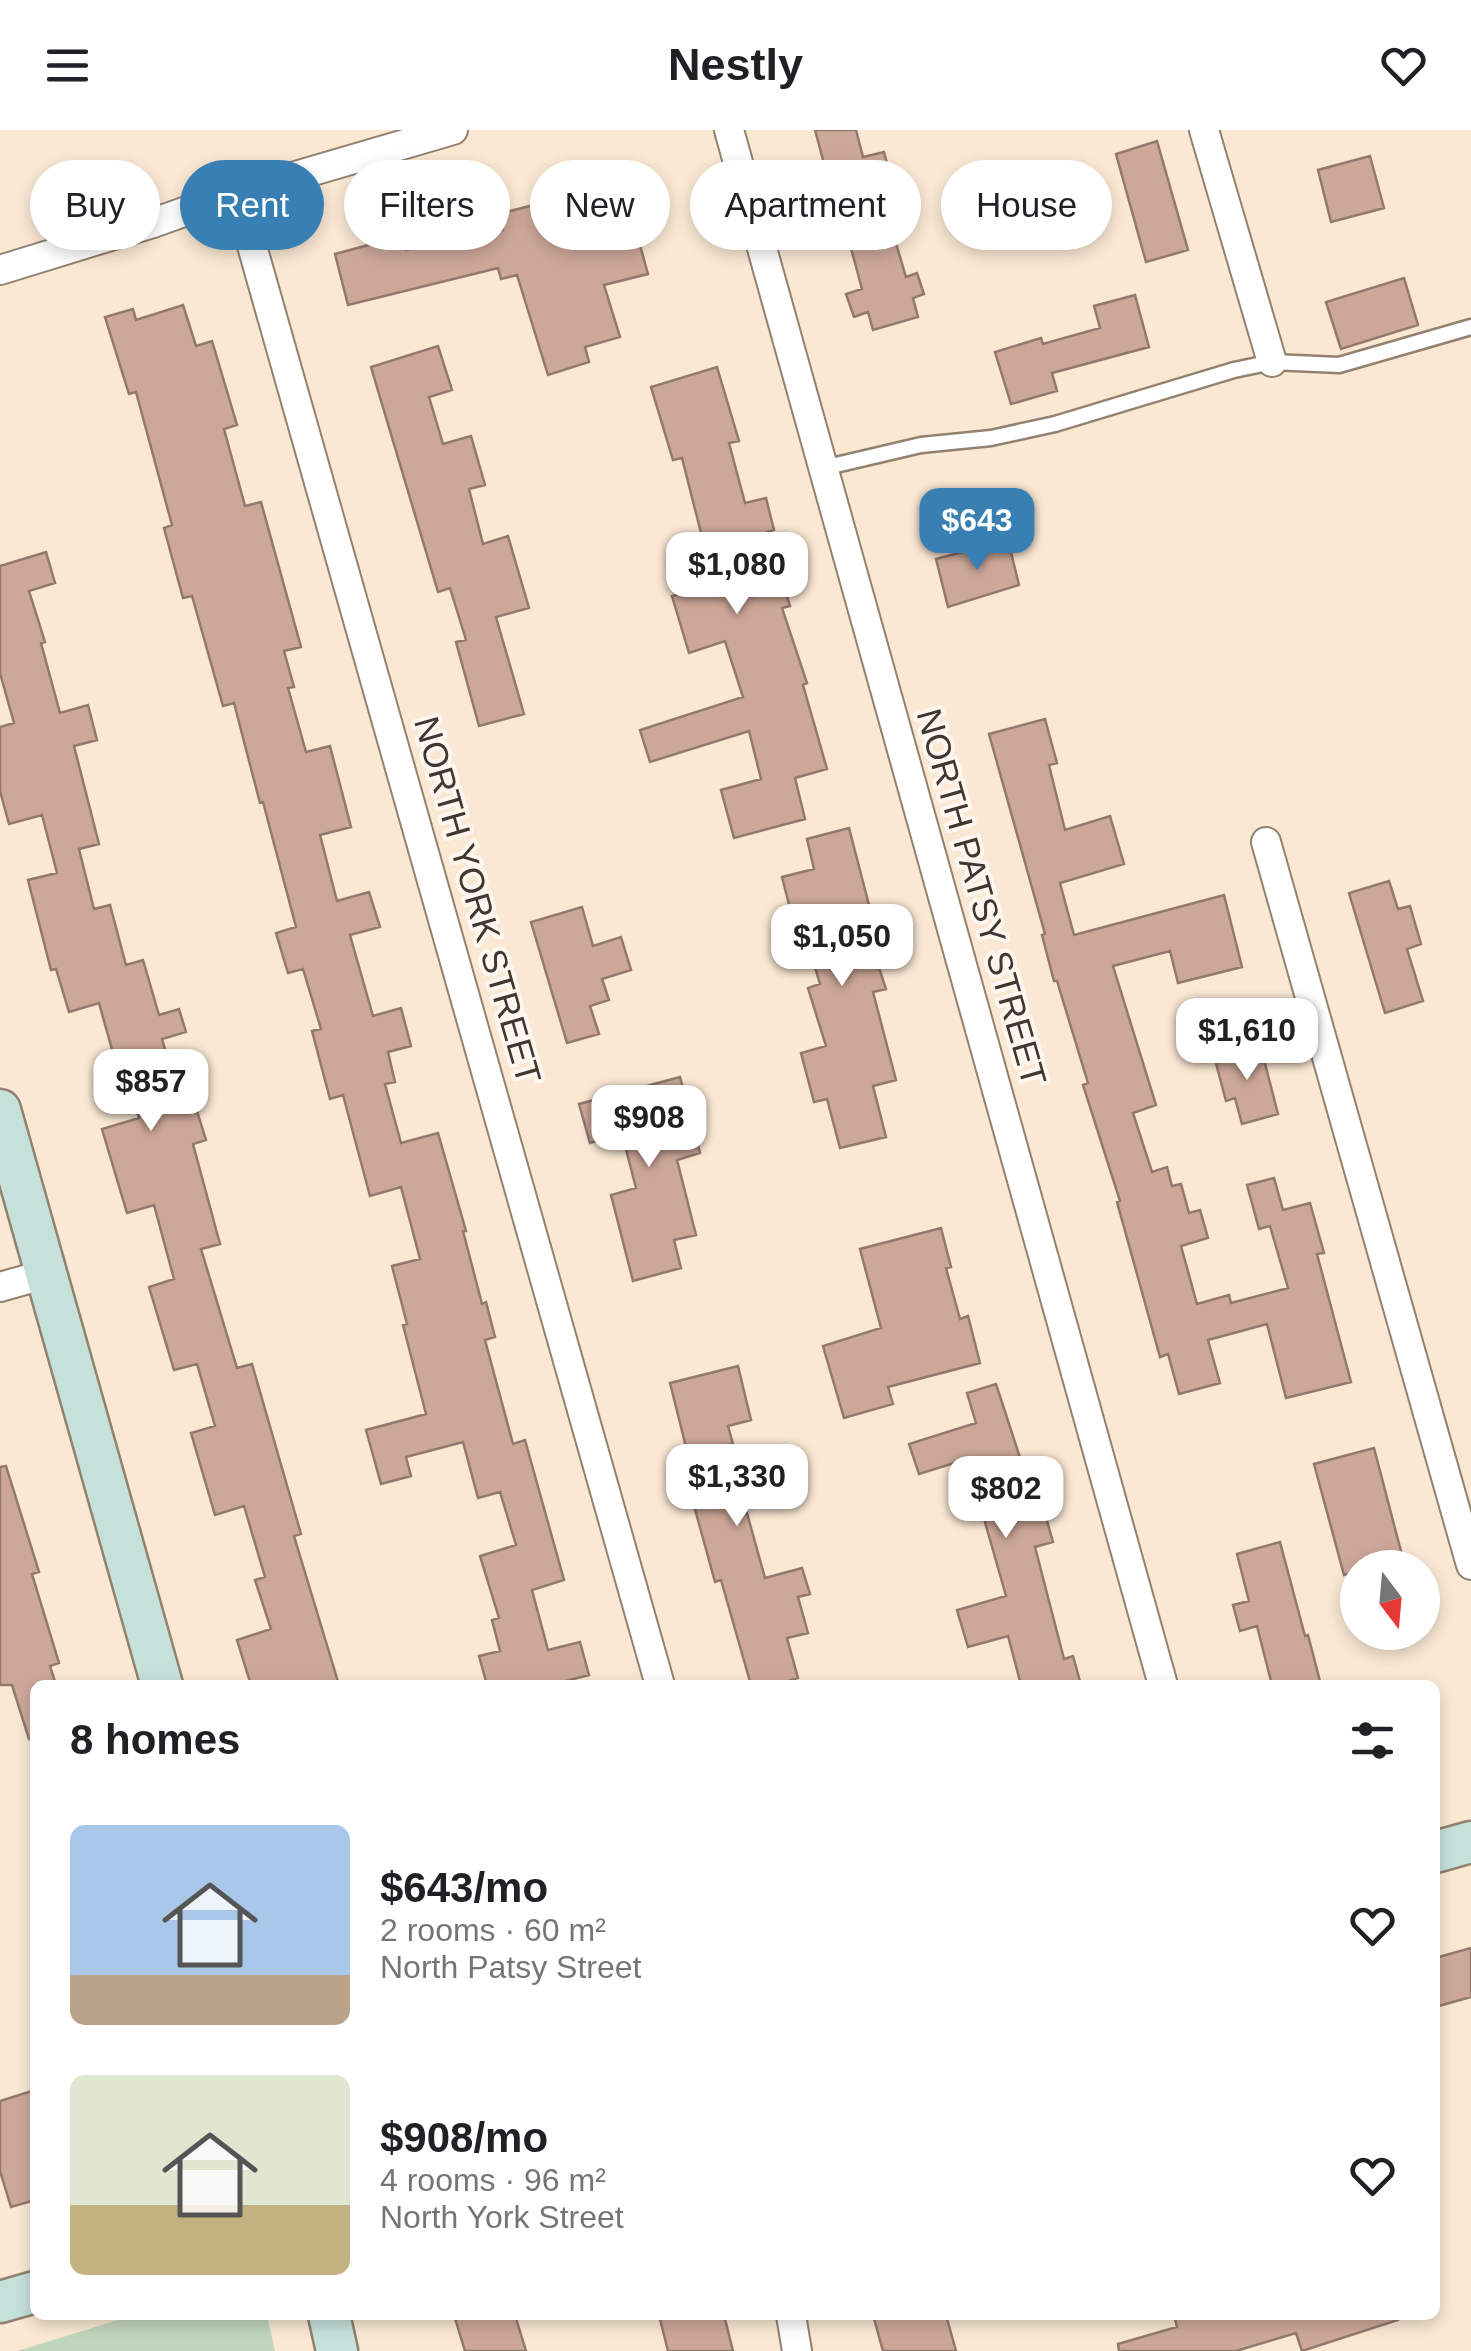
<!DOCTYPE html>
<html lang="en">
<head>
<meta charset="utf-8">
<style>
  :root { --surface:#fff; --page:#f2f2f2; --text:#202124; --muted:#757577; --accent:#387fb3 }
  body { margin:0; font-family:Helvetica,sans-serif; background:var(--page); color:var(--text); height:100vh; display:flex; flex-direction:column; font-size:38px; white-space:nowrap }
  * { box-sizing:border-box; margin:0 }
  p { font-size:32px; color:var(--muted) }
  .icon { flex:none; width:55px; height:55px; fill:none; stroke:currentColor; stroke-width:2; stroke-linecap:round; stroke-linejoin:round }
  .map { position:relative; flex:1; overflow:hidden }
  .side { position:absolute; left:30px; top:1550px; width:1410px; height:640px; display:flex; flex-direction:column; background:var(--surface); border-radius:15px; box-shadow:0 5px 15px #0003 }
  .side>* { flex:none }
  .top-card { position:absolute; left:30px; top:30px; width:1412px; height:90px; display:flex; gap:20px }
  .needle { width:65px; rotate:164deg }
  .fabs { position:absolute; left:1340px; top:1420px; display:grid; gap:20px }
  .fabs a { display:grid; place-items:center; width:100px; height:100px; border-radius:50%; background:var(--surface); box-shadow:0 5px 15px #0003; font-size:50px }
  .price { position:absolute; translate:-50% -85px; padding:0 22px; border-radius:20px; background:#fff; color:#222; font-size:32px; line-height:65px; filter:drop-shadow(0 2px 5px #0008) }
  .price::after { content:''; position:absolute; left:50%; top:60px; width:30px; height:22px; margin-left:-15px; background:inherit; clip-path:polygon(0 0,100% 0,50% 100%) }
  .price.selected { background:var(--accent); color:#fff }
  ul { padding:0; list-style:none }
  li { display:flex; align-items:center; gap:30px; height:250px; padding:0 40px }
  li span { display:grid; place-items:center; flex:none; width:280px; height:200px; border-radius:15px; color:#555 }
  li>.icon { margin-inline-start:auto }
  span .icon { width:120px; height:120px; fill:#fffc; stroke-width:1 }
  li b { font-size:42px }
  h2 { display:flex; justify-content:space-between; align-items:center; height:120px; padding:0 40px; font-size:42px }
  .chip { padding:0 35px; border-radius:45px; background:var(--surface); box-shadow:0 5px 15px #0003; font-size:35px; line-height:90px }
  .chip.selected { background:var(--accent); color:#fff }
  header { display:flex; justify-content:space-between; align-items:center; height:130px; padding:0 40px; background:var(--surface); font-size:45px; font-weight:800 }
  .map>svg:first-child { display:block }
  .green { fill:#c1d7bd }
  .building { fill:#cda899; stroke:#92796f; stroke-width:2.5 }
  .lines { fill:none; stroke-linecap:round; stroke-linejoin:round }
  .lane-casing { stroke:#92816e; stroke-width:19 }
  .street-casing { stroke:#92816e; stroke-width:32 }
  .secondary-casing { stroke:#92816e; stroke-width:45 }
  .lane { stroke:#fff; stroke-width:14 }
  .street { stroke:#fff; stroke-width:28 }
  .secondary { stroke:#c5e2da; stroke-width:40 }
  .labels { text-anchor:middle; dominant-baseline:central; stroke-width:8; stroke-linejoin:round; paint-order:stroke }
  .street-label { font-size:35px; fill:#403830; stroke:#fff7ef }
</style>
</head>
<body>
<header><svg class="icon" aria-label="menu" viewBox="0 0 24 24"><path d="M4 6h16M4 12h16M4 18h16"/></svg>Nestly<svg class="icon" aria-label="heart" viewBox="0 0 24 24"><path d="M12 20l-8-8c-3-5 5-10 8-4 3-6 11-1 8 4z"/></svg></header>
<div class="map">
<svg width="1471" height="2221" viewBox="0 0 1471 2221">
  <rect width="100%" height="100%" fill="#fae8d3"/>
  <!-- green -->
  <path class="green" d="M135,2185H267L275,2221H17Z"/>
  <!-- building -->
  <path class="building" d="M815,0H856L863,27L884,22L902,90L890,93L906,147L917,143L924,164L913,168L918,187L873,200L868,182L854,187L846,164L862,159L842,85L838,86Z
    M1157,11L1188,120L1146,132L1116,24Z
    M1370,26L1384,78L1331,92L1318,40Z
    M618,36L648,144L604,155L620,207L585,217L589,232L548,245L517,145L501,149L498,138L348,175L335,124L402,106L406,120L450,108L452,114L503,100L499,84L541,73L538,59Z
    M1404,148L1418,195L1341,219L1326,172Z
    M1135,165L1149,217L1052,243L1057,261L1011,274L995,222L1041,208L1043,214L1100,198L1094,176Z
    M183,175L196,216L212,211L237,295L224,299L245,376L261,372L301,517L284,521L294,557L288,558L306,622L330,616L351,697L320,705L337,771L369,762L380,797L350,805L373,886L401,878L411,916L388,922L395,952L385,954L401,1013L438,1003L466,1101H463L482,1174L486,1172L495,1207L485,1210L513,1314L525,1310L564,1450L532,1460L548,1520L580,1512L589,1545L550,1555H487L479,1526L500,1521L492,1490L499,1488L480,1426L516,1415L500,1362L478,1368L463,1312L406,1327L411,1346L381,1354L366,1300L426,1284L403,1195L407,1194L392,1136L420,1129L401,1057L370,1066L343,965L330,969L312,901L321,899L303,839L288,843L276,803L296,797L263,672L260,673L234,573L223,576L192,466L183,468L164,398L172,395L136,262L129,264L105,187L133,179L136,190Z
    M438,216L452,260L429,267L443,314L471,306L485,355L469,359L483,414L508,406L529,478L496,487L524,584L479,596L456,512L466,510L450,458L438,462L371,237Z
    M717,237L739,311L729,313L745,373L766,368L774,400L767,402L790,476L782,478L807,553L803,555L827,639L795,648L805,689L734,708L721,660L761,649L749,601L650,632L640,600L743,567L725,511L689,523L672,466L714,454L682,328L673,330L651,257Z
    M1008,410L1019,455L948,477L936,429Z
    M46,422L55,453L29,461L45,512L41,513L60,583L88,575L97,610L74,616L99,714L79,719L94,779L110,775L126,835L143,830L159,885L179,879L186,902L162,909L183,979L195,975L206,1010L193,1014L220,1114L201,1119L237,1238L252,1234L301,1404L294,1406L339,1555H251L237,1510L271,1499L255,1450L265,1447L244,1376L215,1385L191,1303L215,1296L197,1234L174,1240L149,1157L174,1149L154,1075L127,1083L102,999L139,988L119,922L113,923L99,873L69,882L56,839L51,840L28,750L57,743L42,685L9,694L0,661V597L14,593L0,543V436Z
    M1045,589L1057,633L1049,635L1065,700L1110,686L1124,734L1060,753L1074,805L1224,765L1242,837L1178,853L1170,821L1113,836L1156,975L1133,983L1152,1042L1167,1037L1172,1056L1181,1054L1189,1083L1200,1080L1208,1108L1181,1116L1197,1174L1229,1165L1231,1173L1288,1158L1270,1096L1259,1099L1247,1055L1274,1048L1283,1080L1310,1073L1324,1123L1317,1124L1351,1252L1286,1268L1267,1194L1208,1210L1220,1253L1179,1264L1168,1224L1160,1227L1117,1072L1120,1071L1083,955L1088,953L1057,851H1054L1042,805L1045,804L989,604Z
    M849,698L869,775L859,777L886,859L873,862L896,950L873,956L886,1007L840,1018L827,969L814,972L801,923L826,916L808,858L820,854L801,792L794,794L782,747L814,739L807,709Z
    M1389,751L1398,779L1410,776L1421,814L1407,819L1423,871L1385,883L1349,763Z
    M582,777L593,816L621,807L631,840L602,849L609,870L590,876L599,904L567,913L531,792Z
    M1260,914L1278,984L1242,994L1235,968L1226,971L1214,926Z
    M680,947L700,1023L677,1030L696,1105L674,1110L681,1138L633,1151L611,1065L636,1058L622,1004L590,1013L579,974Z
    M941,1098L951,1137L946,1138L960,1189L968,1186L980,1233L888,1257L893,1274L844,1288L823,1216L881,1198L860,1119Z
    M738,1236L751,1290L728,1296L733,1314L728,1315L765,1448L802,1438L810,1464L798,1467L808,1503L787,1508L798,1548L775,1555H751L721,1450L715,1452L685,1343L692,1341L670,1253Z
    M996,1254L1023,1337L1031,1335L1053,1412L1035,1417L1064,1529L1073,1526L1081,1555H1021L1008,1506L968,1517L957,1480L1006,1466L967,1329L919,1344L909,1314L976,1293L967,1263Z
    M1374,1318L1403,1429L1371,1438H1358V1441L1344,1445L1314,1334Z
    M6,1336L39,1442L32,1444L59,1533L50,1536L56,1555H35V1608L29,1609L12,1555H0V1337Z
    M1280,1412L1305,1506L1308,1505L1321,1555H1272L1257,1496L1240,1501L1233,1475L1249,1471L1237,1424Z
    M1471,1818V1867L1435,1877V1828Z
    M35,1960V2070L11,2077L0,2041V1971Z
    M454,2185H515L526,2221H465Z
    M659,2185H724L733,2221H668Z
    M873,2185H946L956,2221H883Z
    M1174,2185H1397L1398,2190L1302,2221L1296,2203L1236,2221H1119L1118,2214L1177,2197Z"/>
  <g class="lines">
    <defs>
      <path id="lane" d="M823,338L921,315L991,308L1055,294L1234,240L1272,232L1339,235L1471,197"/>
      <path id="street" d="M729,0L1163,1555
        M1204,0L1272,232
        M237,63L660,1555
        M0,140L153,93L237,63L453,0
        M1266,712L1471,1435
        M0,1157L46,1144
        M791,2185L797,2221"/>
      <path id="secondary" d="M0,980L162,1555
        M1435,1722L1471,1712
        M0,2172L35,2162
        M329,2185L337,2221"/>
    </defs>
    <!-- lane casing -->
    <use href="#lane" class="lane-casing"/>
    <!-- street casing -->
    <use href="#street" class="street-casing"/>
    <!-- secondary casing -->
    <use href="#secondary" class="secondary-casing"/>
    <!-- lane -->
    <use href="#lane" class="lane"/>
    <!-- street -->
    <use href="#street" class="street"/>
    <!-- secondary -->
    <use href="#secondary" class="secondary"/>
  </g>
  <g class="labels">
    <!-- street labels -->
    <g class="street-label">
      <text transform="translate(982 767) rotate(74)">NORTH PATSY STREET</text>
      <text transform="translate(478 770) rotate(74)">NORTH YORK STREET</text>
    </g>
  </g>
</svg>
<div class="fabs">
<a><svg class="needle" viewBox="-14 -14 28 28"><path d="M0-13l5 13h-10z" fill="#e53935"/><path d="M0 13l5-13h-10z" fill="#757577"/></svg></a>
</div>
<b class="price selected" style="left:977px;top:443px">$643</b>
<b class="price" style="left:737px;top:487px">$1,080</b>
<b class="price" style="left:842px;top:859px">$1,050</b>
<b class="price" style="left:1247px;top:953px">$1,610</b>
<b class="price" style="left:151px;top:1004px">$857</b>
<b class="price" style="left:649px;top:1040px">$908</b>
<b class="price" style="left:737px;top:1399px">$1,330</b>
<b class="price" style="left:1006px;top:1411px">$802</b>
<div class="top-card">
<a class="chip">Buy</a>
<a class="chip selected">Rent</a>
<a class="chip">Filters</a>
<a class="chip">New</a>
<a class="chip">Apartment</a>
<a class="chip">House</a>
</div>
<section class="side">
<h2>8 homes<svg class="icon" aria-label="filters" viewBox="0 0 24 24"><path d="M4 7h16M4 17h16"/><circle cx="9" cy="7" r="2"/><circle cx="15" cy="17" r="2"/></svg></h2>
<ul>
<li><span style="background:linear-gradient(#a9c7e8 75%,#b9a48a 0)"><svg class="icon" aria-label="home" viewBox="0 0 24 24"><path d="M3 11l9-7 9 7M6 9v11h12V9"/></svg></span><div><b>$643/mo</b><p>2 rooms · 60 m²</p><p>North Patsy Street</p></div><svg class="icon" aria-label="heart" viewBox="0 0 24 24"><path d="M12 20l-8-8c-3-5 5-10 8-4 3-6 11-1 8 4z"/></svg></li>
<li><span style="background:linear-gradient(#dfe7d0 65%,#c2b280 0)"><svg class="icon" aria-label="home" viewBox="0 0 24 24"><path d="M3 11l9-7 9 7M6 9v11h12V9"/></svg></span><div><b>$908/mo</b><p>4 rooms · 96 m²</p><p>North York Street</p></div><svg class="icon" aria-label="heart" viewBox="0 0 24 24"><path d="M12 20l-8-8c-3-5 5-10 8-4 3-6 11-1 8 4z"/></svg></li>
</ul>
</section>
</div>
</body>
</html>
